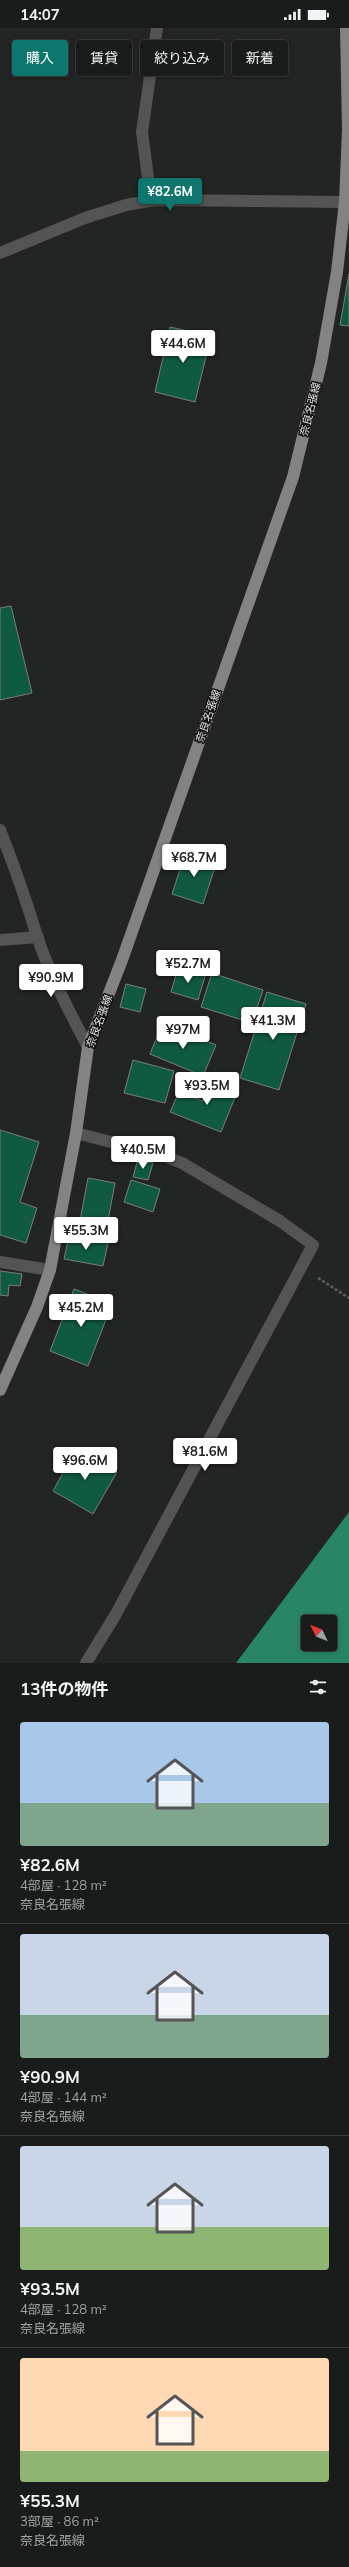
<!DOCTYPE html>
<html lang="ja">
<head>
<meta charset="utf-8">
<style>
  :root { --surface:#1a1c1b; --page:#232524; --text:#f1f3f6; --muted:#9fa1a3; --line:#383a3a; --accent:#0f766e }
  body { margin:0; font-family:Mulish,"Noto Sans JP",sans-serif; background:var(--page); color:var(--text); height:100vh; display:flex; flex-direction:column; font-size:15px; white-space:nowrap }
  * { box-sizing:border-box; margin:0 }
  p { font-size:13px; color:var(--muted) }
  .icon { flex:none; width:22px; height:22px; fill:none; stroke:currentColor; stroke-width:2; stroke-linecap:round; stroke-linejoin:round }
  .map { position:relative; height:1635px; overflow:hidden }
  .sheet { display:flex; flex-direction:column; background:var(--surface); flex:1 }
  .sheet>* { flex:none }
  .banner { position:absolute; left:12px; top:12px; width:325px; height:36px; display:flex; gap:8px }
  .needle { width:26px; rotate:313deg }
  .controls { position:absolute; left:301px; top:1587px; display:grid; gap:8px }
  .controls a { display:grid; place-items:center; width:36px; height:36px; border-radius:4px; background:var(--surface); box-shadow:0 2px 6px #0003,0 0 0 1px var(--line); font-size:20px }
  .price { position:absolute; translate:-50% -34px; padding:0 9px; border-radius:4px; background:#fff; color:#222; font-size:13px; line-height:26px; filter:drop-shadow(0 1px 2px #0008) }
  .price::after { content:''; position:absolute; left:50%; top:24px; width:12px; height:9px; margin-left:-6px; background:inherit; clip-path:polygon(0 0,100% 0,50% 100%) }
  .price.on { background:var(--accent); color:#fff }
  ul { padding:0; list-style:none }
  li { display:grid; align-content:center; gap:8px; height:212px; padding:0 20px }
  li+li { border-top:1px solid var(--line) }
  li span { display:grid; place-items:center; height:124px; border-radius:4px; color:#555 }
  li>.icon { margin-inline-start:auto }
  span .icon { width:72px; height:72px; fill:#fffc; stroke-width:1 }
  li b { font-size:17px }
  h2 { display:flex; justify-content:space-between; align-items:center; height:48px; padding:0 20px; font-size:17px }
  .pill { padding:0 14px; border-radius:4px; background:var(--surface); box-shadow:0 2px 6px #0003,0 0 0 1px var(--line); font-size:14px; line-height:36px }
  .pill.on { background:var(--accent); color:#fff }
  .status { display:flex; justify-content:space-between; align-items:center; height:28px; padding:0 20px; background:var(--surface); direction:ltr }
  .status svg { height:11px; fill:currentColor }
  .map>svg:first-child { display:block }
  .water { fill:#288565; fill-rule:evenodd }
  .building { fill:#115a42; stroke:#7b7e7d }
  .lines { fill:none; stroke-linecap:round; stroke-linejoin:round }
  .path { stroke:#5e605f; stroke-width:2.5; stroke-dasharray:3 2; stroke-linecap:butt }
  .minor { stroke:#555455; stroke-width:12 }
  .major { stroke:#848284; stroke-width:12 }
  .labels { text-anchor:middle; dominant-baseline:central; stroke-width:3; stroke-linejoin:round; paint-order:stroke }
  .street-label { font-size:11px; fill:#e3e4e4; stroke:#0d0e0d }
</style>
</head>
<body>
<div class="status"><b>14:07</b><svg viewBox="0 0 49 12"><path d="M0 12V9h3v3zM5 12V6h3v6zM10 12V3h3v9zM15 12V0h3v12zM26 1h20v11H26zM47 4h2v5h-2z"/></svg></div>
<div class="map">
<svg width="349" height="1635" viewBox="0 0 349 1635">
  <rect width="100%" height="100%" fill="#232524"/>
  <!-- water -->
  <path class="water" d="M349,1484V1635H236ZM308,1594H330V1616H308Z"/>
  <!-- building -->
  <path class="building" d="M349,246V298L340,297Z
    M170,299L211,308L195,374L155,364Z
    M11,578L32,665L0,672V580Z
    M186,823L217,833L203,876L172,866Z
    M178,940L205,948L198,972L171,964Z
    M212,945L263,962L252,995L201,979Z
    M126,956L146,961L140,984L120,979Z
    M267,964L306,976L279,1062L240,1050Z
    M171,999L216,1017L203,1048L150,1026L159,1004Z
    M133,1032L174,1043L165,1075L124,1065Z
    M212,1052L238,1062L221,1104L170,1084L179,1064L203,1073Z
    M0,1102L39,1114L20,1174L37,1180L26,1215L0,1207Z
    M138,1131L153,1135L148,1152L133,1149Z
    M88,1150L115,1155L106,1203L79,1198Z
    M131,1152L160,1161L153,1184L124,1174Z
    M69,1208L108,1215L103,1238L64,1231Z
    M0,1243L22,1246L20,1258L9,1257L8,1268L0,1267Z
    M74,1261L112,1276L88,1338L50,1323Z
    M76,1421L117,1444L93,1486L53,1463Z"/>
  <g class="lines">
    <!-- path -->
    <path class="path" d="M318,1250L349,1270"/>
    <!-- minor -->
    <path class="minor" d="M151,173L142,104L157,0
      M0,225L85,190L126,177L155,172L345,174
      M0,802C14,837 26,872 37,908C49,945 70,985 88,1019
      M0,912L38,909
      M76,1105L161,1127L182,1135L280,1193L313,1217L116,1586L86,1635
      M0,1234L50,1242"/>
    <!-- major -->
    <path class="major" d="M0,1362L37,1279L50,1242L76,1105L88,1019L122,932L293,449L321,335L337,244L345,174L348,102L346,0"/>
  </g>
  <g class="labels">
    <!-- street labels -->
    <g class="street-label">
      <text transform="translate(310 381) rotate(-76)">奈良名張線</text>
      <text transform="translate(208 688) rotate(-71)">奈良名張線</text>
      <text transform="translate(99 993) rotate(-70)">奈良名張線</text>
    </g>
  </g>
</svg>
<div class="controls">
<a><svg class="needle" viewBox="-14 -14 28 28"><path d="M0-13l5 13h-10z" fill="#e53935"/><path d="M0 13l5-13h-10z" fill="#9fa1a3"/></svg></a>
</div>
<b class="price on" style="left:170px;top:184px">¥82.6M</b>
<b class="price" style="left:183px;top:336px">¥44.6M</b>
<b class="price" style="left:194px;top:850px">¥68.7M</b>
<b class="price" style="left:188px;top:956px">¥52.7M</b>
<b class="price" style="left:51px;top:970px">¥90.9M</b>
<b class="price" style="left:273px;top:1013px">¥41.3M</b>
<b class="price" style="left:183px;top:1022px">¥97M</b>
<b class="price" style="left:207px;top:1078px">¥93.5M</b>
<b class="price" style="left:143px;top:1142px">¥40.5M</b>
<b class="price" style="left:86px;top:1223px">¥55.3M</b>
<b class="price" style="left:81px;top:1300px">¥45.2M</b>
<b class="price" style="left:205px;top:1444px">¥81.6M</b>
<b class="price" style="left:85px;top:1453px">¥96.6M</b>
<div class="banner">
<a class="pill on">購入</a>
<a class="pill">賃貸</a>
<a class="pill">絞り込み</a>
<a class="pill">新着</a>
</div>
</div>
<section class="sheet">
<h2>13件の物件<svg class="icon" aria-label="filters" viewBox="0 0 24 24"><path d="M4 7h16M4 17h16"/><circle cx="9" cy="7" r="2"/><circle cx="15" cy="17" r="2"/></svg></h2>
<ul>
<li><span style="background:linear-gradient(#a9c7e8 65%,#7fa58c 0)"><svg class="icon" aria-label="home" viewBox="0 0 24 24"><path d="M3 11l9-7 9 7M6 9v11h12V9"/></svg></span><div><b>¥82.6M</b><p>4部屋 · 128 m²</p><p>奈良名張線</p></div></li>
<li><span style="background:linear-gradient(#c9d6e8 65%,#7fa58c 0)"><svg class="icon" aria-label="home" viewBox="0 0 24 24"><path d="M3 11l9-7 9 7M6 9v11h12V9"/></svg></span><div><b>¥90.9M</b><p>4部屋 · 144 m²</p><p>奈良名張線</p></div></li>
<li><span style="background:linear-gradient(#c9d6e8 65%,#8fb573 0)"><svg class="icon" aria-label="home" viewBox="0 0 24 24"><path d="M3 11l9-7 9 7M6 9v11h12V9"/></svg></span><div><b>¥93.5M</b><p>4部屋 · 128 m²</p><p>奈良名張線</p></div></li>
<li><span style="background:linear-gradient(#ffd9b3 75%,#8fb573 0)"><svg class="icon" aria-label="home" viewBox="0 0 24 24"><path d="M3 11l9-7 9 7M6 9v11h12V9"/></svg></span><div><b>¥55.3M</b><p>3部屋 · 86 m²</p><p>奈良名張線</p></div></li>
</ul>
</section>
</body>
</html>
